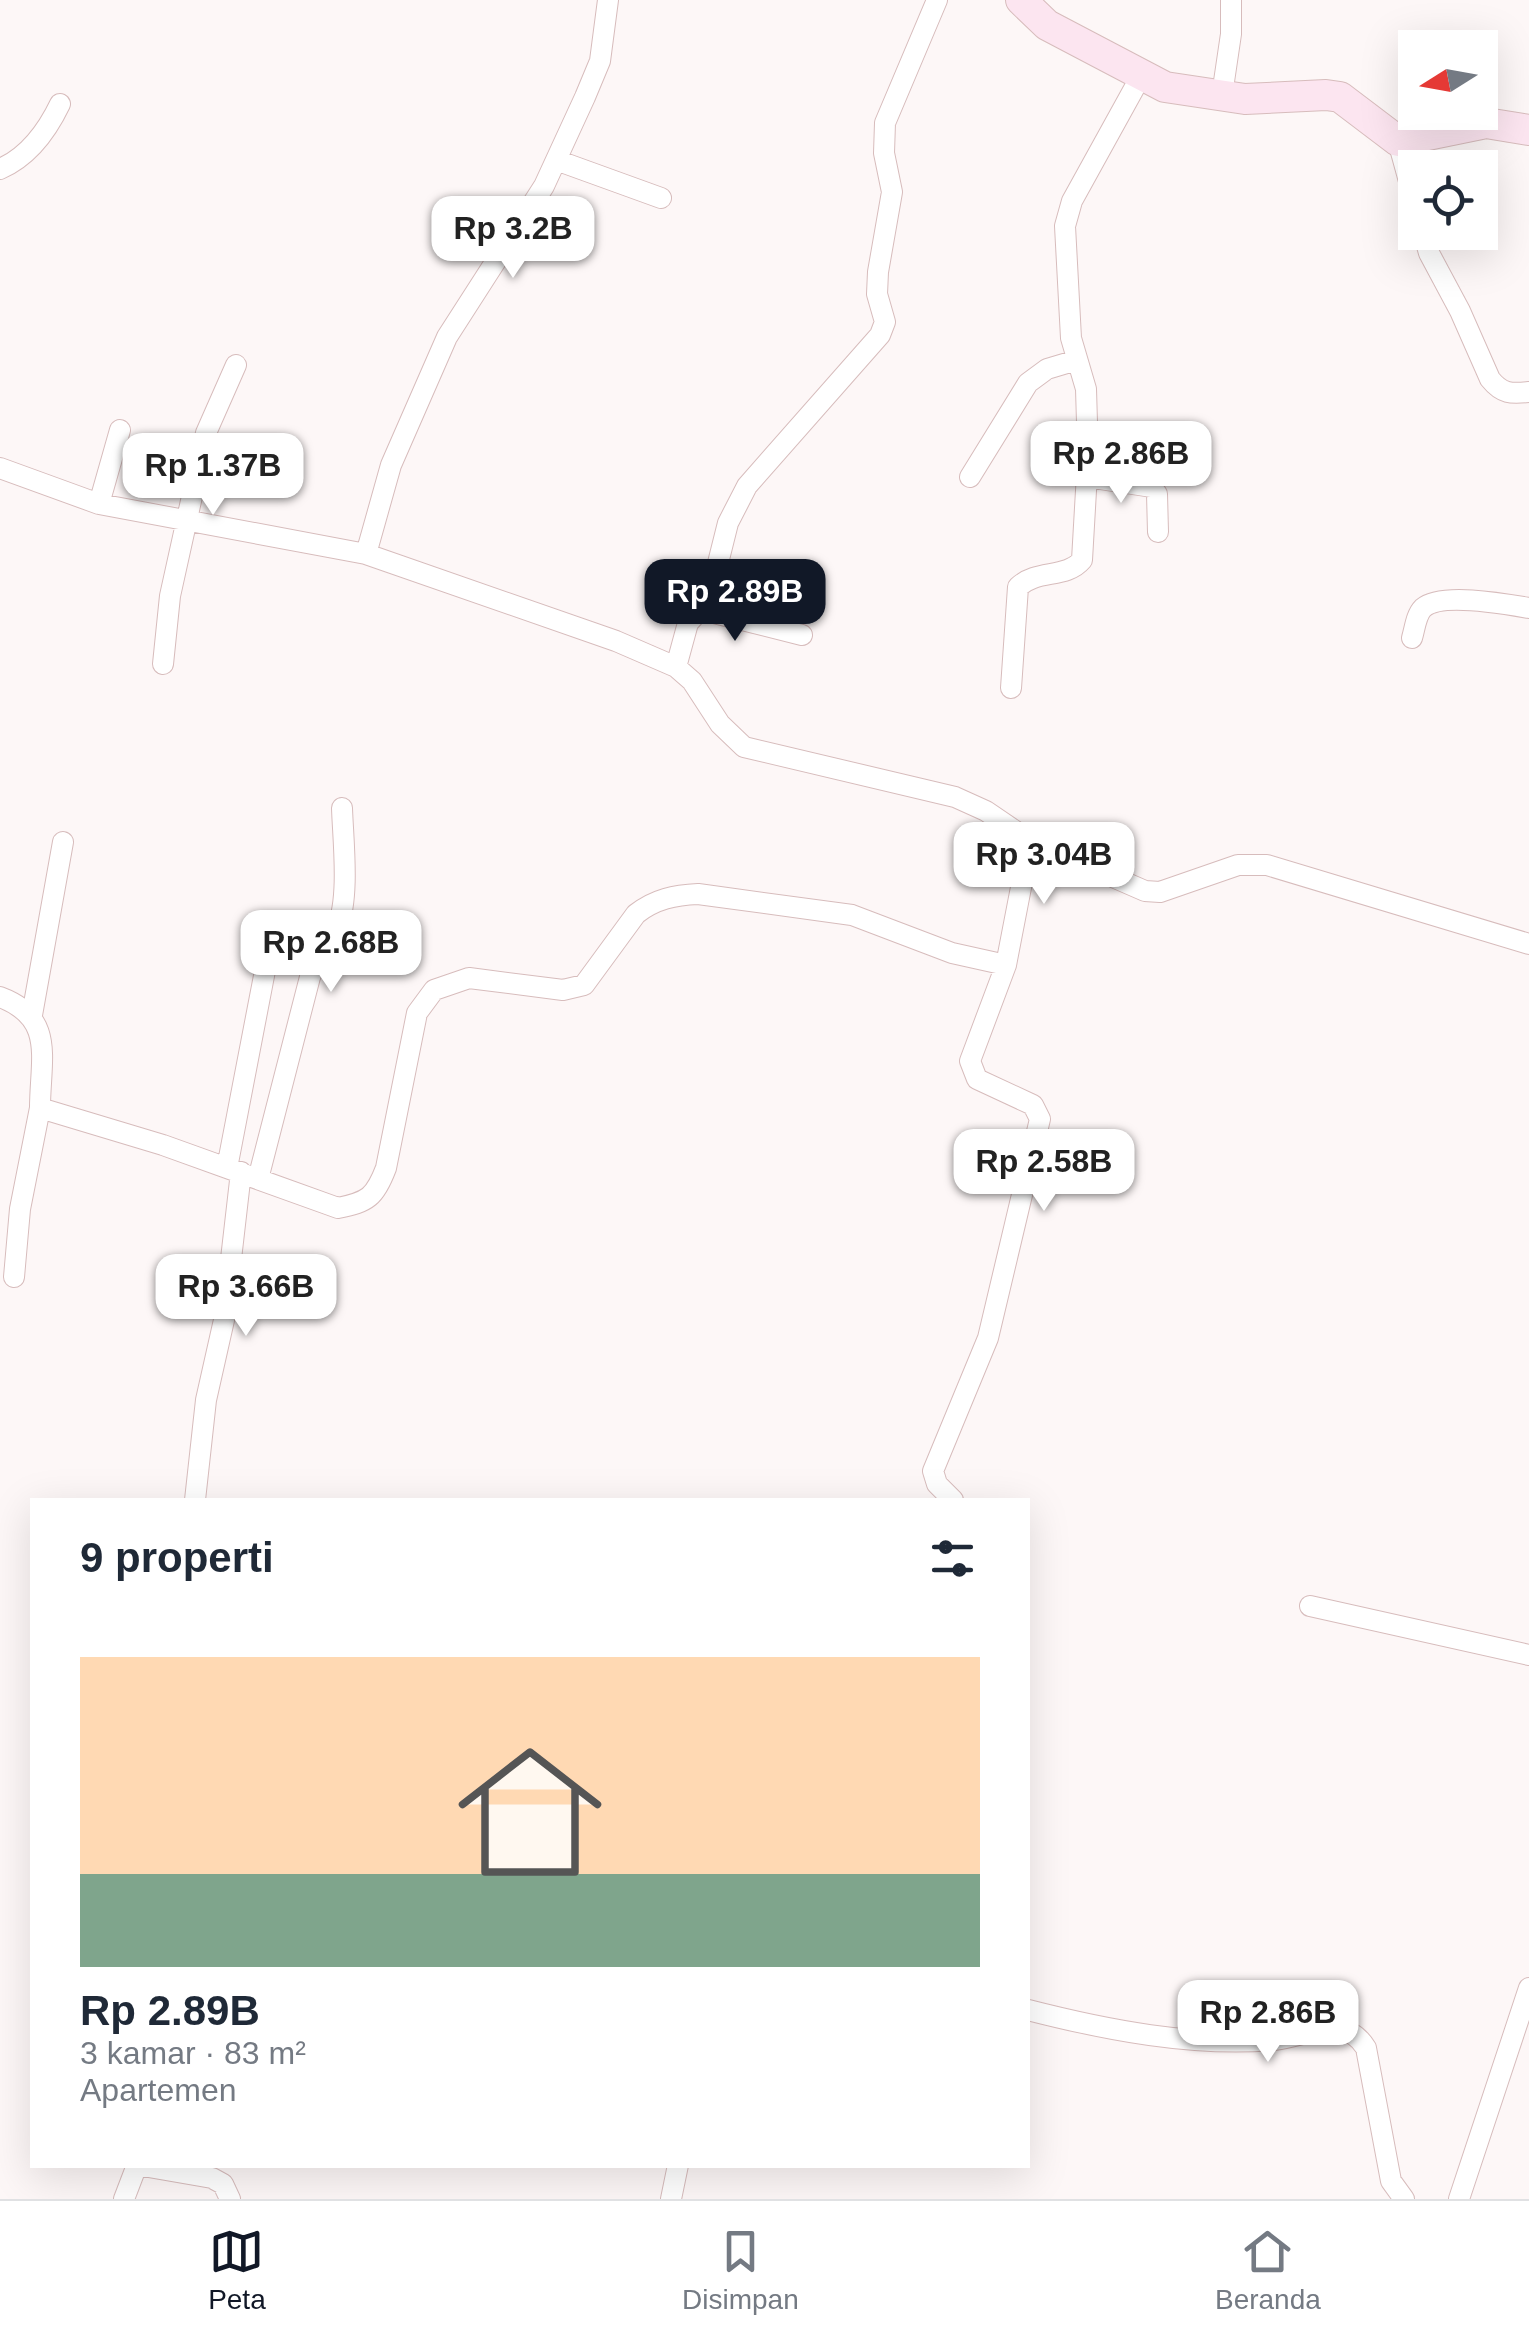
<!DOCTYPE html>
<html lang="id">
<head>
<meta charset="utf-8">
<style>
  :root { --surface:#fff; --page:#f6f6f7; --text:#1f2937; --muted:#747a83; --line:#e0e1e3; --accent:#111827 }
  body { margin:0; font-family:Arial,sans-serif; background:var(--page); color:var(--text); height:100vh; display:flex; flex-direction:column; font-size:38px; white-space:nowrap }
  * { box-sizing:border-box; margin:0 }
  p { font-size:32px; color:var(--muted) }
  .icon { flex:none; width:55px; height:55px; fill:none; stroke:currentColor; stroke-width:2; stroke-linecap:round; stroke-linejoin:round }
  .map { position:relative; flex:1; overflow:hidden }
  .sheet { position:absolute; left:30px; top:1498px; width:1000px; height:670px; display:flex; flex-direction:column; background:var(--surface); border-radius:0px; box-shadow:0 10px 40px #0002 }
  .sheet>* { flex:none }
  .needle { width:65px; rotate:259deg }
  .buttons { position:absolute; left:1398px; top:30px; display:grid; gap:20px }
  .buttons a { display:grid; place-items:center; width:100px; height:100px; border-radius:0px; background:var(--surface); box-shadow:0 10px 40px #0002; font-size:50px }
  .price { position:absolute; translate:-50% -85px; padding:0 22px; border-radius:20px; background:#fff; color:#222; font-size:32px; line-height:65px; filter:drop-shadow(0 2px 5px #0008) }
  .price::after { content:''; position:absolute; left:50%; top:60px; width:30px; height:22px; margin-left:-15px; background:inherit; clip-path:polygon(0 0,100% 0,50% 100%) }
  .price.on { background:var(--accent); color:#fff }
  ul { padding:0; list-style:none }
  li { display:grid; align-content:center; gap:20px; height:530px; padding:0 50px }
  li+li { border-top:2px solid var(--line) }
  li span { display:grid; place-items:center; height:310px; border-radius:0px; color:#555 }
  li>.icon { margin-inline-start:auto }
  span .icon { width:180px; height:180px; fill:#fffc; stroke-width:1 }
  li b { font-size:42px }
  h2 { display:flex; justify-content:space-between; align-items:center; height:120px; padding:0 50px; font-size:42px }
  .tabs { display:flex; justify-content:space-around; align-items:center; height:140px; border-top:2px solid var(--line); background:var(--surface); font-size:28px; color:var(--muted) }
  .tabs a { display:grid; justify-items:center; gap:5px }
  .tabs .on { color:var(--accent) }
  .map>svg:first-child { display:block }
  .lines { fill:none; stroke-linecap:round; stroke-linejoin:round }
  .street-casing { stroke:#d7bcbc; stroke-width:22 }
  .secondary-casing { stroke:#d7bcbc; stroke-width:32 }
  .street { stroke:#fff; stroke-width:20 }
  .secondary { stroke:#fce5f0; stroke-width:30 }
</style>
</head>
<body>
<div class="map">
<svg width="1529" height="2199" viewBox="0 0 1529 2199">
  <rect width="100%" height="100%" fill="#fdf7f7"/>
  <g class="lines">
    <defs>
      <path id="street" d="M1222,95L1231,34V0
        M1398,141L1415,203
        M556,160L661,198
        M0,169C28,157 47,131 60,104
        M1423,232L1429,253L1460,311L1490,379C1502,394 1511,394 1529,392
        M0,468L99,504L366,554L616,641L676,667L692,681L720,724L744,747L955,797L986,811L1030,841L1145,891L1160,892L1238,865H1267L1529,944
        M970,477L1028,383L1047,369L1077,360
        M1087,477L1152,487L1157,494L1158,532
        M99,504L120,430
        M366,554L391,465L447,337L544,186L585,97L600,61L608,0
        M706,611L728,523L747,486L880,335L885,322L877,294L878,272L892,192L884,153L885,123L937,0
        M1412,638C1415,628 1416,615 1423,608C1441,592 1506,604 1529,608
        M163,664L170,596L206,433L236,365
        M676,667L688,623L698,612L706,611L802,635
        M1011,688L1018,587C1037,569 1066,579 1082,560L1088,456L1086,389L1071,338L1065,226L1072,201L1141,76
        M0,997C56,1018 40,1059 40,1108L163,1145L338,1208C368,1202 375,1197 386,1168L417,1013L434,990L469,978L563,990L584,985L636,914C655,899 675,895 698,894L852,915L952,953L1006,965
        M32,1015L63,842
        M227,1168L268,955
        M258,1179L310,977C317,958 329,945 337,928C350,898 343,840 342,808
        M14,1277L20,1209L40,1108
        M195,1500L206,1400L224,1320L241,1172
        M953,1500L937,1484L933,1471L988,1338L1040,1119L1033,1105L977,1079L970,1061L1006,965L1030,841
        M1310,1606L1529,1655
        M1028,2010C1106,2030 1193,2047 1274,2040C1307,2037 1344,2012 1366,2048L1391,2181L1404,2199
        M137,2165L212,2178L223,2184L230,2199
        M124,2199L137,2165
        M671,2199L678,2165
        M1459,2199L1529,1988"/>
      <path id="secondary" d="M1021,0L1047,25L1165,87L1245,99L1326,95L1340,97L1398,141L1486,123L1529,130"/>
    </defs>
    <!-- street casing -->
    <use href="#street" class="street-casing"/>
    <!-- secondary casing -->
    <use href="#secondary" class="secondary-casing"/>
    <!-- street -->
    <use href="#street" class="street"/>
    <!-- secondary -->
    <use href="#secondary" class="secondary"/>
  </g>
</svg>
<div class="buttons">
<a><svg class="needle" viewBox="-14 -14 28 28"><path d="M0-13l5 13h-10z" fill="#e53935"/><path d="M0 13l5-13h-10z" fill="#747a83"/></svg></a>
<a><svg class="icon" aria-label="locate" viewBox="0 0 24 24"><circle cx="12" cy="12" r="6"/><path d="M12 2v4M12 18v4M2 12h4M18 12h4"/></svg></a>
</div>
<b class="price" style="left:513px;top:281px">Rp 3.2B</b>
<b class="price" style="left:1121px;top:506px">Rp 2.86B</b>
<b class="price" style="left:213px;top:518px">Rp 1.37B</b>
<b class="price on" style="left:735px;top:644px">Rp 2.89B</b>
<b class="price" style="left:1044px;top:907px">Rp 3.04B</b>
<b class="price" style="left:331px;top:995px">Rp 2.68B</b>
<b class="price" style="left:1044px;top:1214px">Rp 2.58B</b>
<b class="price" style="left:246px;top:1339px">Rp 3.66B</b>
<b class="price" style="left:1268px;top:2065px">Rp 2.86B</b>
<section class="sheet">
<h2>9 properti<svg class="icon" aria-label="filters" viewBox="0 0 24 24"><path d="M4 7h16M4 17h16"/><circle cx="9" cy="7" r="2"/><circle cx="15" cy="17" r="2"/></svg></h2>
<ul>
<li><span style="background:linear-gradient(#ffd9b3 70%,#7fa58c 0)"><svg class="icon" aria-label="home" viewBox="0 0 24 24"><path d="M3 11l9-7 9 7M6 9v11h12V9"/></svg></span><div><b>Rp 2.89B</b><p>3 kamar · 83 m²</p><p>Apartemen</p></div></li>
</ul>
</section>
</div>
<nav class="tabs">
<a class="on"><svg class="icon" aria-label="map" viewBox="0 0 24 24"><path d="M3 6l6-2 6 2 6-2v14l-6 2-6-2-6 2zM9 4v14M15 6v14"/></svg>Peta</a>
<a><svg class="icon" aria-label="saved" viewBox="0 0 24 24"><path d="M7 4h10v16l-5-4-5 4z"/></svg>Disimpan</a>
<a><svg class="icon" aria-label="home" viewBox="0 0 24 24"><path d="M3 11l9-7 9 7M6 9v11h12V9"/></svg>Beranda</a>
</nav>
</body>
</html>
